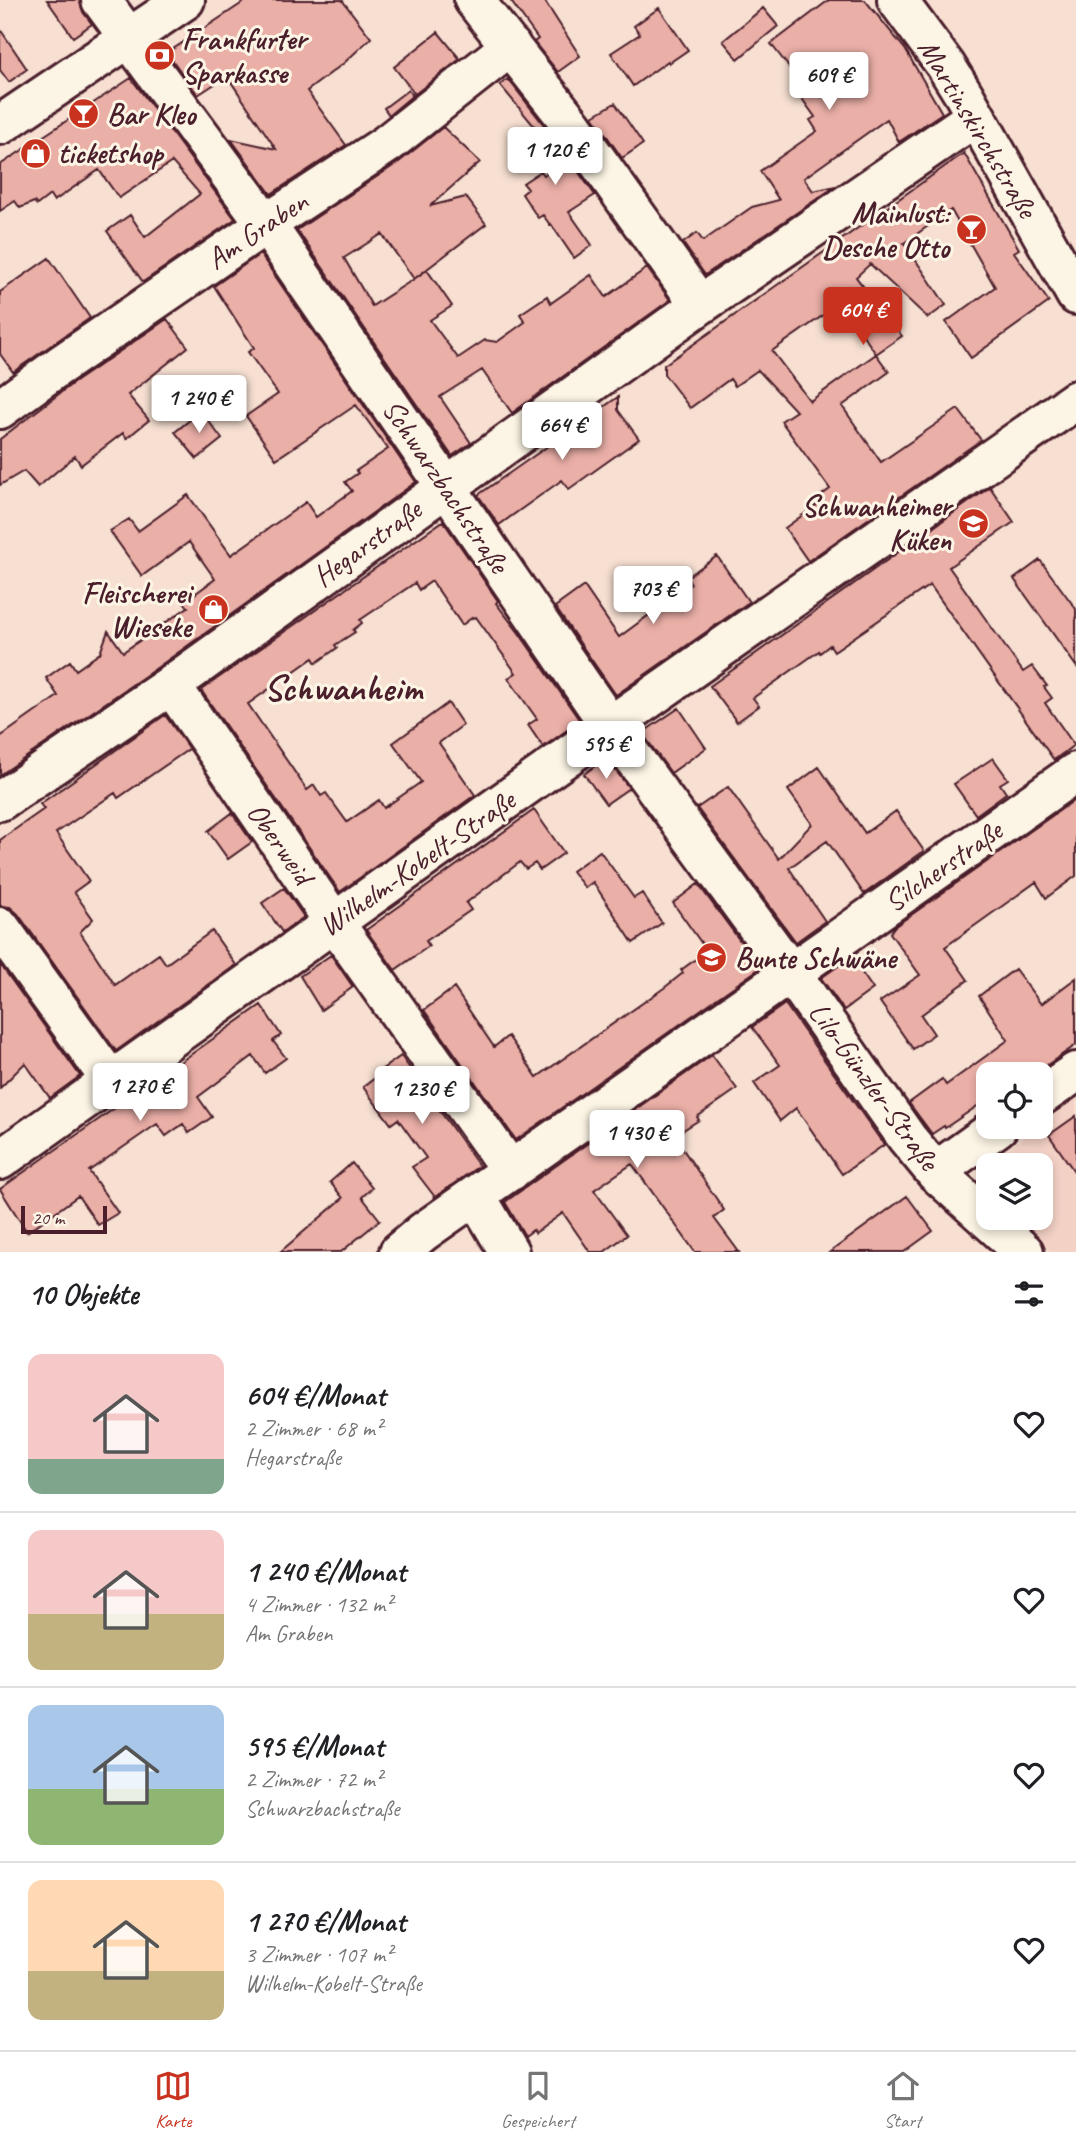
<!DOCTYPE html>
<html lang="de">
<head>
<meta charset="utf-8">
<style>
  :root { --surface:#fff; --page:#f6f6f6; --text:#202124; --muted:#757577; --line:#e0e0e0; --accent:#c8321e }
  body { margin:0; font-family:Caveat,sans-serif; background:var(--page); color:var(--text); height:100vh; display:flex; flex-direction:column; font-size:26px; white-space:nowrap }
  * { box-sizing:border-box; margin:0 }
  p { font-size:23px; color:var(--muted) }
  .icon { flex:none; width:38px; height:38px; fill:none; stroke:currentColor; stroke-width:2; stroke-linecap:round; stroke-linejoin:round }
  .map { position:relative; height:1252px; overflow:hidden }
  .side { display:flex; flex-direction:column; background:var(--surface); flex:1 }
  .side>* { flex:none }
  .buttons { position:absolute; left:976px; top:1062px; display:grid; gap:14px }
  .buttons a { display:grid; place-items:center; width:77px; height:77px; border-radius:14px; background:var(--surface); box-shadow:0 4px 10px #0003; font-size:35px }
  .scale { position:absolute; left:21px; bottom:18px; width:86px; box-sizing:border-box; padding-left:7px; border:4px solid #4a1f2b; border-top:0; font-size:19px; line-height:24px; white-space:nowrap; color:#4a1f2b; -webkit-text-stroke:5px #fcf5e5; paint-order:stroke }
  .price { position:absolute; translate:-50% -60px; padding:0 16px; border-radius:7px; background:#fff; color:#222; font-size:23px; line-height:46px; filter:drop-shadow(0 2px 4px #0008) }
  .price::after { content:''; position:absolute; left:50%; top:42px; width:21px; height:16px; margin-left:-10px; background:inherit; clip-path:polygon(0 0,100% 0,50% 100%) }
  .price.current { background:var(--accent); color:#fff }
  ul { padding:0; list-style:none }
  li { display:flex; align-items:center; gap:21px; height:175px; padding:0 28px }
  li+li { border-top:2px solid var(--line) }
  li span { display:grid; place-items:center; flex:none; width:196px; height:140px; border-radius:14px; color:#555 }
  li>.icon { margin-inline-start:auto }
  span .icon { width:84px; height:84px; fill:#fffc; stroke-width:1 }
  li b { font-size:30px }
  h2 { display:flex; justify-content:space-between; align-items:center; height:84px; padding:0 28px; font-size:30px }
  .tabs { display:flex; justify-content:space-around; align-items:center; height:98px; border-top:2px solid var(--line); background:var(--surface); font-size:19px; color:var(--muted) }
  .tabs a { display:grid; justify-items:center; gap:4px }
  .tabs .current { color:var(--accent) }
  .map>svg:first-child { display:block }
  .built { fill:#f3d1c5 }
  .building { fill:#eaafa7; stroke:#4a1f2b; stroke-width:2; fill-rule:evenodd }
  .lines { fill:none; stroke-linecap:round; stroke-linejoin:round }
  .minor-casing { stroke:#4a1f2b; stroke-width:44 }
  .minor { stroke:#fcf5e5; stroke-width:38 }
  .labels { text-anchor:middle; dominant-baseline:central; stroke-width:6; stroke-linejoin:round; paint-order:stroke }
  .poi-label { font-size:30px; font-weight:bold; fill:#4a1f2b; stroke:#fcf5e5; text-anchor:start }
  .street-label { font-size:30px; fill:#4a1f2b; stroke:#fcf5e5 }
  .district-label { font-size:37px; font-weight:bold; fill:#4a1f2b; stroke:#fcf5e5 }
</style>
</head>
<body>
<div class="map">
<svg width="1076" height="1252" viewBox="0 0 1076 1252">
  <rect width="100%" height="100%" fill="#f7e0d2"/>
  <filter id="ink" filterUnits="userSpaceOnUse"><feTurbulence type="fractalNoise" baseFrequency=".0143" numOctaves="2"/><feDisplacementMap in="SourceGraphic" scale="14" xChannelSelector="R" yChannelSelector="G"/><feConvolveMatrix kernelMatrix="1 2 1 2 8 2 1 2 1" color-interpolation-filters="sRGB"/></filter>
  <g filter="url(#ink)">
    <!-- built -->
    <path class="built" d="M1076,1099V1252H1051L1017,1218H1041V1166H989V1190L985,1183V1172L990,1163L993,1160L1038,1127H1041V1124Z"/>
    <!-- building -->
    <path class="building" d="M47,0H80L83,12L92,24L73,37Z
      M247,0H342L371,38L344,63L307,91L346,145L271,194L231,139L276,149L227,76L198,95L167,53Z
      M510,0H544L580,56L558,72L534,42L538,39Z
      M829,0H865L905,49L942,113L899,142L887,119L804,178L813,191L836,186L705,275L683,243L697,233L703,241L752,207L779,200L760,171L817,131L810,120L815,117L798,93L805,88L771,44Z
      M659,8L688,50L669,63L668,61L633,86L611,53L640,34L634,26Z
      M763,8L778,26L738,59L723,41Z
      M0,29L27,69L9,82L0,70Z
      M438,32L460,59L415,94L394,67Z
      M131,78L235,219L143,282L107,231L130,215L145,237L200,194L172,162L119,198L99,170L54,201L50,195L37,205L34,202L20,208L15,201L0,211V165Z
      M508,79L554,138L595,195L569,212L592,245L574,258L551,224L550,225L543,215L538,218L522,194L528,189L523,183L541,171L544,175L564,162L500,85Z
      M408,90L413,95L389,115L384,108Z
      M615,103L643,144L622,158L593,116Z
      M443,127L480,162L430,206L466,197L486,224L414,279L427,270L452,306L430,320L458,358L485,340L497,342L525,322L520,314L547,296L551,303L591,275L606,297L647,268L670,300L512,413L482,370L440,397L471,443L452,456L297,230L399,162ZM382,234L414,279L372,306L344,258Z
      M964,153L1019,249L1014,252L1049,302L971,358L946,322L995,287L951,210L904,243L946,305L928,318L870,264L856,277L902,336L876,354L889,372L842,406L881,462L958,409L981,440L808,561L785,528L822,501L819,497L830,489L781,421L796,411L758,370L735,386L730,379L690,408L664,374V365ZM841,303L876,354L810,401L772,351Z
      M260,254L416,482L158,667L0,775V737L58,696L46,678L70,661L76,670L100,653L108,631L123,652L188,607L184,602L215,579L189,542L142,576L110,531L129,519L138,531L188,495L231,555L306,502L316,517L352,491L345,482L358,473L356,471L388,449L356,405L276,459L246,416L278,394L248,352L254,348L214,286Z
      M49,258L90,318L13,372L0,354V292Z
      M167,319L188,347L128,395L149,420L127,438L123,433L81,465L75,456L38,487L24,471L0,485V439L72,384Z
      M618,397V410L639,439L569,489L562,480L499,525L478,495Z
      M201,411L222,439L197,459L175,432Z
      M990,487L1014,522L949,567L1023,672L1032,666L1047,686L1044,687L1052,698L1045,703L1074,745L1054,760L930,585L834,651L830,645L820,653L819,651L753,698L759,706L737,722L710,686Z
      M443,521L498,601L496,603L519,633L580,721L543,747L528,725L537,719L508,678L516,673L476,617L474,618L473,617L462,625L432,581L419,590L415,583L360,620L362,623L353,630L355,632L335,645L337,648L316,663L313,658L248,704L307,790L314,785L321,796L326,793L347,822L379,800L384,808L421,782L393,743L448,703L463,725L439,743L475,795L340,892L201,690Z
      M717,556L749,602L616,695L555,607L584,586L619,637L691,584L687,577Z
      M1040,560L1076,609V666L1014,579Z
      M679,708L706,748L671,773L642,733Z
      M165,715L189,749L118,798L115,793L56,833L89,881L74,892L93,919L80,932L115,985L159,954L166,964L212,931L236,965L116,1051L18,914L10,907L0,906V840L44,809L40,804Z
      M606,758L629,788L606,804L584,774Z
      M993,758L1008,779L1000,784L1006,793L976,815L954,784Z
      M819,767L865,833L896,811L924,851L864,894L827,841L789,868L825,921L796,942L697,808L728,787L779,859L812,824L788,790Z
      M1076,799V876L1046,898L1036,882L945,947L968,980L921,1015L934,1034L913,1049L880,1002L920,975L890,933L894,927Z
      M534,810L564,853L540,870L535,863L526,869L520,862L466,903L471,910L426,941L429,946L395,970L366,930Z
      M232,813L252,842L228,859L208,831Z
      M600,851L634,898L642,893L662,923L633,943L593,882L585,888L572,871Z
      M698,884L760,968L516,1140L424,1010L454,988L494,1047L508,1036L537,1077L664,988L683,973L681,970L707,951L673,903Z
      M284,888L304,917L282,932L262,903Z
      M331,955L353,987L321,1010L300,976Z
      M851,957L873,989L844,1010L821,978Z
      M0,964L80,1076L50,1098L25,1063L0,1088Z
      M1015,969L1041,1004L1076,978V1045L1034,1074H989V1098L945,1128L944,1126L932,1134L909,1103L942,1079L946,1085L1008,1040L979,996Z
      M785,1004L884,1145L842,1174L796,1108L780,1121L754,1083L780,1065L752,1027Z
      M261,1005L281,1035L273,1041L286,1058L265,1073L253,1056L198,1097L212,1117L189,1133L183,1124L166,1136L157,1124L89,1171L118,1213L98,1225L78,1196L27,1232L0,1189Z
      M712,1055L737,1089L697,1117L699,1120L674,1136L724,1210L714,1218L739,1252H695L632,1164L594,1190L627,1235L604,1252H590L563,1213L535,1233L533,1230L525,1236L505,1202Z
      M401,1056L479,1166L435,1197L412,1167L426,1158L398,1119L391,1124L363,1087L383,1072L381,1070Z
      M1076,1116V1174L1049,1135Z
      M352,1163L372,1188L362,1197L380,1220L341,1252H280L343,1198L330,1182Z
      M907,1196L933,1231L904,1252H830Z"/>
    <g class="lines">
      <defs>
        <path id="minor" d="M101,0L266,224L610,726L791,973L907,1138L935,1172L1024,1252
          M474,0L572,125L700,305
          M897,0L946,66L964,95L1076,295
          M0,125L185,0
          M0,409L59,366L266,224L387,144L511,46
          M171,685L334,922L511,1171
          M0,801L171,685L700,305L975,117
          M0,927L111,1081
          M1041,1096L1076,1072
          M0,1160L610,726L1076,400
          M935,1172L998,1127
          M476,1196L509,1252
          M399,1252L423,1232L1076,772"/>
      </defs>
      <!-- minor casing -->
      <use href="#minor" class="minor-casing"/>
      <!-- minor -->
      <use href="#minor" class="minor"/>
    </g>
  </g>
  <!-- icons -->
  <defs>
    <symbol id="bank-disc" viewBox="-11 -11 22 22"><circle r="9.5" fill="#c8321e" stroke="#fcf5e5"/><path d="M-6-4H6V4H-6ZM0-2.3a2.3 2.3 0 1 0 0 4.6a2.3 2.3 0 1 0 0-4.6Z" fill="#fff"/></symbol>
    <symbol id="bar-disc" viewBox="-11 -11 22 22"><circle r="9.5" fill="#c8321e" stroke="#fcf5e5"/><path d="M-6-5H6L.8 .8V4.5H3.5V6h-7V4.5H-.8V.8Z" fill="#fff"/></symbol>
    <symbol id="shop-disc" viewBox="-11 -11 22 22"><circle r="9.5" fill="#c8321e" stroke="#fcf5e5"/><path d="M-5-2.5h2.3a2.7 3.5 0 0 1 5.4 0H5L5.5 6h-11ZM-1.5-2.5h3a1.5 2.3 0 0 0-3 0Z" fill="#fff"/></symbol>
    <symbol id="school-disc" viewBox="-11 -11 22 22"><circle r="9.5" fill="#c8321e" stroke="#fcf5e5"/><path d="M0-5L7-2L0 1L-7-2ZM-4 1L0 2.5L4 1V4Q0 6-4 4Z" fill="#fff"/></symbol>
  </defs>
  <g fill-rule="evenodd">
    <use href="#bank-disc" x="142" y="38" width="35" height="35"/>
    <use href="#bar-disc" x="66" y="96" width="35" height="35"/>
    <use href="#shop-disc" x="18" y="136" width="35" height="35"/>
    <use href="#bar-disc" x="954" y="212" width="35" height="35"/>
    <use href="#school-disc" x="956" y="506" width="35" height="35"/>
    <use href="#shop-disc" x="196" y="592" width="35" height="35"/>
    <use href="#school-disc" x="694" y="940" width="35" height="35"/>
  </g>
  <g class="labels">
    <!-- poi labels -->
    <g class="poi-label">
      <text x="182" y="39">Frankfurter<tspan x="182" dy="34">Sparkasse</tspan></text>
      <text x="107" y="114">Bar Kleo</text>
      <text x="58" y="153">ticketshop</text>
      <text x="949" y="213" text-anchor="end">Mainlust:<tspan x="949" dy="34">Desche Otto</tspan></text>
      <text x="951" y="506" text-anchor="end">Schwanheimer<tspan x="951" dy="34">Küken</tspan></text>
      <text x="191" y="593" text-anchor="end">Fleischerei<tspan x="191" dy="34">Wieseke</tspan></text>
      <text x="735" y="958">Bunte Schwäne</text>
    </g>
    <!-- street labels -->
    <g class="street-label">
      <text transform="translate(978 128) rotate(59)">Martinskirchstraße</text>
      <text transform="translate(257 230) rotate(-34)">Am Graben</text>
      <text transform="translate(446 486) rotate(56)">Schwarzbachstraße</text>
      <text transform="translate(367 543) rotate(-36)">Hegarstraße</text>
      <text transform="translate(280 843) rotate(55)">Oberweid</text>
      <text transform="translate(417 863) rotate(-35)">Wilhelm-Kobelt-Straße</text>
      <text transform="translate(943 866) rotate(-35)">Silcherstraße</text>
      <text transform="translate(874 1086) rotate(54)">Lilo-Günzler-Straße</text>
    </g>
    <!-- district labels -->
    <g class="district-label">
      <text x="343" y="687">Schwanheim</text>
    </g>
  </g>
</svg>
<div class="buttons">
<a><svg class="icon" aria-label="locate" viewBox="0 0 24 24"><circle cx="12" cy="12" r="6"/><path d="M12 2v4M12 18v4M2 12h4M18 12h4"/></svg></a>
<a><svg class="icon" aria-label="layers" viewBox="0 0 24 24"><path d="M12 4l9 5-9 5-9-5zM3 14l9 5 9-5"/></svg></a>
</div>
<div class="scale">20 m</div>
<b class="price" style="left:829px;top:112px">609 €</b>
<b class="price" style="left:555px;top:187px">1 120 €</b>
<b class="price current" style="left:863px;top:347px">604 €</b>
<b class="price" style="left:199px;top:435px">1 240 €</b>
<b class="price" style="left:562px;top:462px">664 €</b>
<b class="price" style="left:653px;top:626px">703 €</b>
<b class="price" style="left:606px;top:781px">595 €</b>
<b class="price" style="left:140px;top:1123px">1 270 €</b>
<b class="price" style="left:422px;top:1126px">1 230 €</b>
<b class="price" style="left:637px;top:1170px">1 430 €</b>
</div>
<section class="side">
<h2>10 Objekte<svg class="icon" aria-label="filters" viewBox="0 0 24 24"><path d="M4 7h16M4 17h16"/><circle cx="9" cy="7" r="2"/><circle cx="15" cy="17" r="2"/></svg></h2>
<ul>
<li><span style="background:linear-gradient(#f6c9c9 75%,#7fa58c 0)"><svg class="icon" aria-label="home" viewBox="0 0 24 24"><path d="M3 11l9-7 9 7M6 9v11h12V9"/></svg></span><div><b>604 €/Monat</b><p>2 Zimmer · 68 m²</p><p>Hegarstraße</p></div><svg class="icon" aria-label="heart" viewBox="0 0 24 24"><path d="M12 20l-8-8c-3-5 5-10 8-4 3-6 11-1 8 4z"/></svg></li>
<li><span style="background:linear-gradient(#f6c9c9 60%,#c2b280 0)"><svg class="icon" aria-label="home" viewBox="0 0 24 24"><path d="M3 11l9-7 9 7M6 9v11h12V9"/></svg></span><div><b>1 240 €/Monat</b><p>4 Zimmer · 132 m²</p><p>Am Graben</p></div><svg class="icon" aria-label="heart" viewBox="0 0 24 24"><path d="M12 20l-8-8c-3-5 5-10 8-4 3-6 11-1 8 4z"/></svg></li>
<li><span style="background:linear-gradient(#a9c7e8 60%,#8fb573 0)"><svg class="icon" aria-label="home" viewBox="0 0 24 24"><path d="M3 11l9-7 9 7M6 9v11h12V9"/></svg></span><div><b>595 €/Monat</b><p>2 Zimmer · 72 m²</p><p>Schwarzbachstraße</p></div><svg class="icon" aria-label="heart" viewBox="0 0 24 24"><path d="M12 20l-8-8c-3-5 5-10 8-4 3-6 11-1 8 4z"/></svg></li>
<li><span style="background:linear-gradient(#ffd9b3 65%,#c2b280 0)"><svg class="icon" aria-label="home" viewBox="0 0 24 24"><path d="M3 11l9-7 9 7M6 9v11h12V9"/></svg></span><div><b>1 270 €/Monat</b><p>3 Zimmer · 107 m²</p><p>Wilhelm-Kobelt-Straße</p></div><svg class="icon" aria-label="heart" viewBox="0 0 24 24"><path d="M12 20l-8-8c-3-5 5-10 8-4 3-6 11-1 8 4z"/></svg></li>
</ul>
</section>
<nav class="tabs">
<a class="current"><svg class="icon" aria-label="map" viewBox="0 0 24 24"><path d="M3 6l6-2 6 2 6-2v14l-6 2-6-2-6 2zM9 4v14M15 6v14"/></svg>Karte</a>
<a><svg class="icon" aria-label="saved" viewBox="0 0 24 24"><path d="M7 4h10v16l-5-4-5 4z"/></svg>Gespeichert</a>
<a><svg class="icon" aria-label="home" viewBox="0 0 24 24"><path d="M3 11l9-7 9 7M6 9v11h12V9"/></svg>Start</a>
</nav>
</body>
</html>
